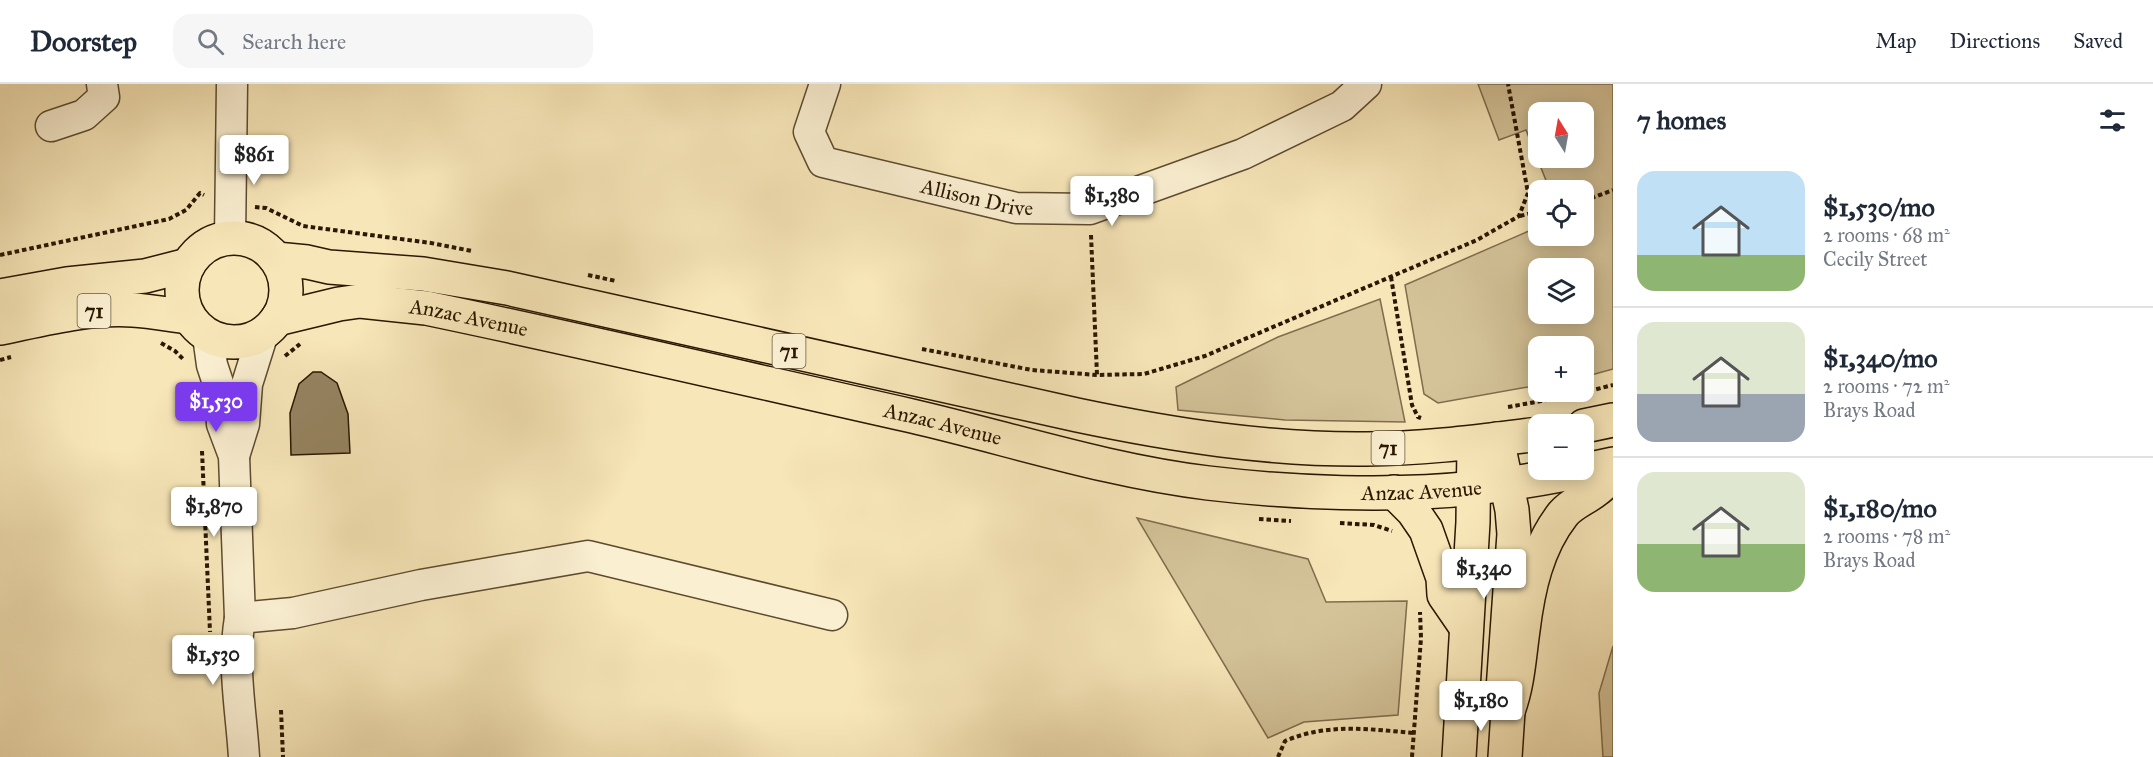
<!DOCTYPE html>
<html lang="en">
<head>
<meta charset="utf-8">
<style>
  :root { --surface:#fff; --page:#f6f6f7; --text:#1f2937; --muted:#747a83; --line:#e0e1e3; --accent:#7c3aed }
  body { margin:0; font-family:"IM FELL Great Primer",serif; background:var(--page); color:var(--text); height:100vh; display:flex; flex-direction:column; font-size:22px; white-space:nowrap }
  * { box-sizing:border-box; margin:0 }
  p { font-size:20px; color:var(--muted) }
  .icon { flex:none; width:33px; height:33px; fill:none; stroke:currentColor; stroke-width:2; stroke-linecap:round; stroke-linejoin:round }
  .map { position:relative; flex:1; overflow:hidden }
  .sheet { display:flex; flex-direction:column; background:var(--surface); width:540px }
  .sheet>* { flex:none }
  .needle { width:39px; rotate:349deg }
  .controls { position:absolute; left:1528px; top:18px; display:grid; gap:12px }
  .controls a { display:grid; place-items:center; width:66px; height:66px; border-radius:12px; background:var(--surface); box-shadow:0 3px 15px #0003; font-size:30px }
  .price { position:absolute; translate:-50% -51px; padding:0 14px; border-radius:6px; background:#fff; color:#222; font-size:20px; line-height:39px; filter:drop-shadow(0 2px 3px #0008) }
  .price::after { content:''; position:absolute; left:50%; top:36px; width:18px; height:14px; margin-left:-9px; background:inherit; clip-path:polygon(0 0,100% 0,50% 100%) }
  .price.on { background:var(--accent); color:#fff }
  ul { padding:0; list-style:none }
  li { display:flex; align-items:center; gap:18px; height:150px; padding:0 24px }
  li+li { border-top:2px solid var(--line) }
  li span { display:grid; place-items:center; flex:none; width:168px; height:120px; border-radius:18px; color:#555 }
  li>.icon { margin-inline-start:auto }
  span .icon { width:72px; height:72px; fill:#fffc; stroke-width:1 }
  li b { font-size:26px }
  h2 { display:flex; justify-content:space-between; align-items:center; height:72px; padding:0 24px; font-size:26px }
  header { display:flex; align-items:center; gap:36px; box-sizing:border-box; height:84px; padding:0 30px; background:var(--surface); border-bottom:2px solid var(--line) }
  header strong { font-size:28px }
  nav { display:flex; gap:33px; margin-inline-start:auto; font-size:21px }
  .search { width:420px; height:54px; background:var(--page); display:flex; align-items:center; gap:15px; box-sizing:border-box; padding:0 21px; border-radius:18px; color:var(--muted); font-size:22px }
  main { display:flex; flex:1; min-height:0 }
  .map>svg:first-child { display:block }
  .green { fill:#d4c399; stroke:#7f6d4d; stroke-width:1.5; fill-rule:evenodd }
  .building { fill:#958360; stroke:#2a1701; stroke-width:1.5 }
  .lines { fill:none; stroke-linecap:round; stroke-linejoin:round }
  .minor-casing { stroke:#5d4b2f; stroke-width:33 }
  .major-casing { stroke:#2a1701; stroke-width:36 }
  .highway-casing { stroke:#2a1701; stroke-width:36 }
  .path { stroke:#2a1701; stroke-width:4; stroke-dasharray:4.5 3; stroke-linecap:butt }
  .minor { stroke:#faefd1; stroke-width:30 }
  .major { stroke:#f7e6b8; stroke-width:33 }
  .highway { stroke:#f7e6b8; stroke-width:33 }
  .labels { text-anchor:middle; dominant-baseline:central; stroke-width:6; stroke-linejoin:round; paint-order:stroke }
  .shield { fill:#faefd1; stroke:#68583f; stroke-width:1.5 }
  .shield-label { font-size:20px; font-weight:bold; fill:#2a1701 }
  .street-label { font-size:21px; fill:#2a1701; stroke:#faefd1 }
</style>
</head>
<body>
<header>
<strong>Doorstep</strong>
<div class="search"><svg class="icon" aria-label="search" viewBox="0 0 24 24"><circle cx="10" cy="10" r="6"/><path d="M15 15l6 6"/></svg>Search here</div>
<nav><a>Map</a><a>Directions</a><a>Saved</a></nav>
</header>
<main>
<div class="map">
<svg width="1613" height="673" viewBox="0 0 1613 673">
  <rect width="100%" height="100%" fill="#f7e6b8"/>
  <filter id="stains"><feTurbulence type="fractalNoise" baseFrequency=".00333" numOctaves="4"/><feColorMatrix values="0 0 0 0 .2 0 0 0 0 .09 0 0 0 0 .02 0 0 0 .5 -.17"/></filter>
  <radialGradient id="worn" r=".72"><stop offset=".6" stop-color="#630" stop-opacity="0"/><stop offset="1" stop-color="#630" stop-opacity=".3"/></radialGradient>
  <!-- green -->
  <path class="green" d="M1478,0H1613V285L1584,293V262H1539V301L1438,319L1424,310L1405,201L1538,143L1539,140V152H1584V106H1547V99L1526,46L1499,56ZM1539,28H1584V74H1539ZM1584,184V230H1539V184Z
    M1380,215L1405,338L1285,336L1178,326L1176,303L1278,253Z
    M1137,434L1308,475L1326,518L1407,517L1398,631L1304,638L1268,654Z
    M1613,562V673H1603L1599,609Z"/>
  <!-- building -->
  <path class="building" d="M313,288H321L337,299L348,330L350,369L291,371L290,329L299,300Z"/>
  <g class="lines">
    <defs>
      <g id="minor">
        <path id="s1" d="M825,0L809,48L823,78L1016,124L1090,125L1243,70L1342,22L1366,0"/>
        <path d="M51,42L84,31L104,13L102,0"/>
        <path d="M230,154L232,0"/>
        <path d="M208,252L212,281L220,305L222,340L234,372L240,534C232,582 241,625 244,673"/>
        <path d="M234,372L244,340L247,300L263,249"/>
        <path d="M240,534L293,529L421,501L588,472L832,531"/>
      </g>
      <path id="major" d="M1497,355L1512,426L1514,450L1503,606L1508,627L1505,673
        M1459,673L1473,438L1474,359"/>
      <g id="highway">
        <circle cx="234" cy="206" r="52"/>
        <path d="M276,175L307,178L329,183L423,190L507,204L1077,331C1172,351 1269,366 1366,365C1424,365 1482,357 1539,350"/>
        <path d="M0,212L67,200L145,192L188,181"/>
        <path id="s2" d="M277,235L339,220L360,217L426,224C589,258 751,296 912,332C1011,355 1108,387 1208,399C1292,409 1392,413 1475,404C1521,399 1568,390 1613,380"/>
        <path d="M0,244C44,235 89,223 133,226C152,227 171,231 189,233"/>
        <path d="M1584,342L1613,336"/>
        <path d="M1394,408L1413,427L1426,446L1443,494L1444,511L1466,543"/>
        <path d="M1508,627C1518,600 1519,574 1523,546C1528,505 1537,463 1563,430C1572,419 1585,415 1596,406C1602,402 1608,395 1613,390"/>
      </g>
    </defs>
    <!-- minor casing -->
    <use href="#minor" class="minor-casing"/>
    <!-- major casing -->
    <use href="#major" class="major-casing"/>
    <!-- highway casing -->
    <use href="#highway" class="highway-casing"/>
    <!-- path -->
    <path class="path" d="M1584,117L1613,106
      M255,123L266,124L303,142L431,159L472,167
      M1520,132L1539,127
      M1091,151L1097,291
      M0,171L169,135L186,126L200,109L204,111
      M588,191L616,197
      M1391,193L1412,321L1418,333L1421,334
      M161,259L175,267L184,276
      M922,265L1032,286L1097,291L1144,290L1205,272L1477,156L1519,132L1528,109L1508,0
      M285,272L300,260
      M0,276L11,273
      M1508,323L1569,312L1613,301
      M202,367L210,548
      M1259,435L1291,437
      M1340,439L1374,441L1392,447
      M281,626L283,673
      M1278,673L1285,657C1327,639 1369,645 1413,649
      M1412,673L1421,554L1420,528"/>
    <!-- minor -->
    <use href="#minor" class="minor"/>
    <!-- major -->
    <use href="#major" class="major"/>
    <!-- highway -->
    <use href="#highway" class="highway"/>
  </g>
  <g class="labels">
    <!-- shield labels -->
    <g class="shield">
      <rect x="77.5" y="210" width="33" height="34" rx="4.5"/>
      <rect x="772.5" y="250" width="33" height="34" rx="4.5"/>
      <rect x="1371.5" y="347" width="33" height="34" rx="4.5"/>
    </g>
    <g class="shield-label">
      <text x="94" y="227">71</text>
      <text x="789" y="267">71</text>
      <text x="1388" y="364">71</text>
    </g>
    <!-- street labels -->
    <g class="street-label">
      <text stroke="none"><textPath href="#s1" startOffset="242">Allison Drive</textPath></text>
      <text stroke="none"><textPath href="#s2" startOffset="195">Anzac Avenue</textPath></text>
      <text stroke="none"><textPath href="#s2" startOffset="681">Anzac Avenue</textPath></text>
      <text stroke="none"><textPath href="#s2" startOffset="1167">Anzac Avenue</textPath></text>
    </g>
  </g>
  <rect width="100%" height="100%" filter="url(#stains)"/>
  <rect width="100%" height="100%" fill="url(#worn)"/>
</svg>
<div class="controls">
<a><svg class="needle" viewBox="-14 -14 28 28"><path d="M0-13l5 13h-10z" fill="#e53935"/><path d="M0 13l5-13h-10z" fill="#747a83"/></svg></a>
<a><svg class="icon" aria-label="locate" viewBox="0 0 24 24"><circle cx="12" cy="12" r="6"/><path d="M12 2v4M12 18v4M2 12h4M18 12h4"/></svg></a>
<a><svg class="icon" aria-label="layers" viewBox="0 0 24 24"><path d="M12 4l9 5-9 5-9-5zM3 14l9 5 9-5"/></svg></a>
<a>+</a>
<a>−</a>
</div>
<b class="price" style="left:254px;top:102px">$861</b>
<b class="price" style="left:1112px;top:143px">$1,380</b>
<b class="price on" style="left:216px;top:349px">$1,530</b>
<b class="price" style="left:214px;top:454px">$1,870</b>
<b class="price" style="left:1484px;top:516px">$1,340</b>
<b class="price" style="left:213px;top:602px">$1,530</b>
<b class="price" style="left:1481px;top:648px">$1,180</b>
</div>
<section class="sheet">
<h2>7 homes<svg class="icon" aria-label="filters" viewBox="0 0 24 24"><path d="M4 7h16M4 17h16"/><circle cx="9" cy="7" r="2"/><circle cx="15" cy="17" r="2"/></svg></h2>
<ul>
<li><span style="background:linear-gradient(#bfe0f5 70%,#8fb573 0)"><svg class="icon" aria-label="home" viewBox="0 0 24 24"><path d="M3 11l9-7 9 7M6 9v11h12V9"/></svg></span><div><b>$1,530/mo</b><p>2 rooms · 68 m²</p><p>Cecily Street</p></div></li>
<li><span style="background:linear-gradient(#dfe7d0 60%,#9aa5b1 0)"><svg class="icon" aria-label="home" viewBox="0 0 24 24"><path d="M3 11l9-7 9 7M6 9v11h12V9"/></svg></span><div><b>$1,340/mo</b><p>2 rooms · 72 m²</p><p>Brays Road</p></div></li>
<li><span style="background:linear-gradient(#dfe7d0 60%,#8fb573 0)"><svg class="icon" aria-label="home" viewBox="0 0 24 24"><path d="M3 11l9-7 9 7M6 9v11h12V9"/></svg></span><div><b>$1,180/mo</b><p>2 rooms · 78 m²</p><p>Brays Road</p></div></li>
</ul>
</section>
</main>
</body>
</html>
